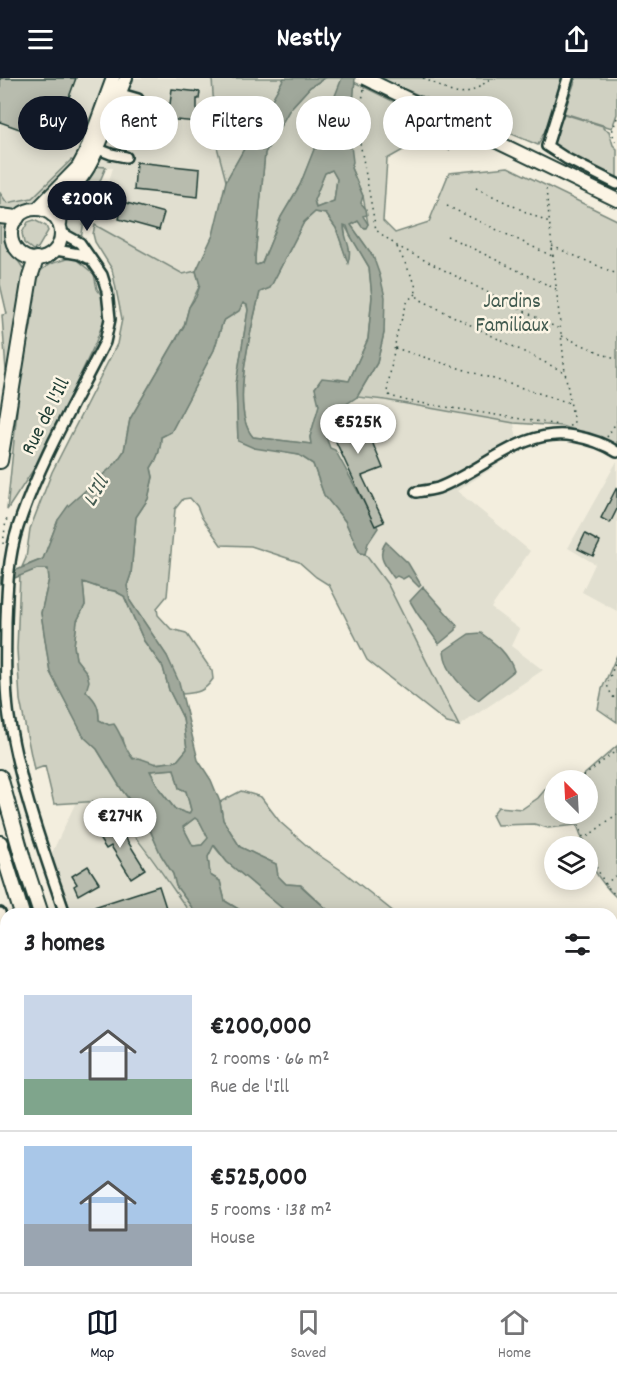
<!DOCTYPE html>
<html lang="en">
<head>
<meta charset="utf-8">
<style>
  :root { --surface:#fff; --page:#f6f6f6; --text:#202124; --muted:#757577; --line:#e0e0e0; --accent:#111827 }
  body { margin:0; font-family:Dekko,sans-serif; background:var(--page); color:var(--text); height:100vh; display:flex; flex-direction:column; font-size:22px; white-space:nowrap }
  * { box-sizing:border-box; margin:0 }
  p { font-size:20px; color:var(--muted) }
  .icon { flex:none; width:33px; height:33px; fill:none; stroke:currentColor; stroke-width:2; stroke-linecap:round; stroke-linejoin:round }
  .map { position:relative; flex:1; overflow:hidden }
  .drawer { position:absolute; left:0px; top:830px; width:618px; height:386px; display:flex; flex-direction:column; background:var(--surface); border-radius:18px 18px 0 0; box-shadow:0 3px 15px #0003 }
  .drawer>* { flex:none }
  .hud { position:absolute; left:18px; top:18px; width:582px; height:54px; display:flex; gap:12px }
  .needle { width:39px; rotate:336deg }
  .controls { position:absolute; left:544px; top:692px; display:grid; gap:12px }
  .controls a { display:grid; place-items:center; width:54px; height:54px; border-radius:50%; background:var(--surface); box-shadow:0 3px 15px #0003; font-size:30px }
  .price { position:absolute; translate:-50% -51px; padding:0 14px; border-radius:21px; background:#fff; color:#222; font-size:20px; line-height:39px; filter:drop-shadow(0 2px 3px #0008) }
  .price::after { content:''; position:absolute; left:50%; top:36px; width:18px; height:14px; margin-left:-9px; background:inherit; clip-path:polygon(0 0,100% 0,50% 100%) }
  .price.current { background:var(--accent); color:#fff }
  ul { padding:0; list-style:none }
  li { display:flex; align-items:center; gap:18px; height:150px; padding:0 24px }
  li+li { border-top:2px solid var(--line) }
  li span { display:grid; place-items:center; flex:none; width:168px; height:120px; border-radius:0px; color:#555 }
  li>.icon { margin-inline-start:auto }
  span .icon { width:72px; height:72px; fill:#fffc; stroke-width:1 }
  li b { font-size:26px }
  h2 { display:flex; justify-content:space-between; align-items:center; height:72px; padding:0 24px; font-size:26px }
  .pill { padding:0 21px; border-radius:27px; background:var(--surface); box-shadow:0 3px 15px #0003; font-size:21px; line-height:54px }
  .pill.current { background:var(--accent); color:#fff }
  header { display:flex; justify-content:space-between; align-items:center; height:78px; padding:0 24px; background:var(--accent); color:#fff; font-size:27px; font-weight:800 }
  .dock { display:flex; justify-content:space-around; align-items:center; height:84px; border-top:2px solid var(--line); background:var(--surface); font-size:16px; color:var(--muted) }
  .dock a { display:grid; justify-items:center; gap:3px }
  .dock .current { color:var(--accent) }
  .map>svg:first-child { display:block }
  .built { fill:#e1dfd0 }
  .green { fill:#d0d1c2; stroke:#78877b; stroke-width:1.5 }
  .water { fill:#a0a89b; stroke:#6c7d72; stroke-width:1.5; fill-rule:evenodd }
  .building { fill:#b8bcae; stroke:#1f3d34; stroke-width:1.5 }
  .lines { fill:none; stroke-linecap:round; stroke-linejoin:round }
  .minor-casing { stroke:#1f3d34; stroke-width:14 }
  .major-casing { stroke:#1f3d34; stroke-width:16 }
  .highway-casing { stroke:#1f3d34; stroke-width:18 }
  .path { stroke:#1f3d34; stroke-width:1.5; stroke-dasharray:1.5 4.5; stroke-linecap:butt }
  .minor { stroke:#fcf5e5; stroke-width:9 }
  .major { stroke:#fcf5e5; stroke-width:12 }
  .highway { stroke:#fcf5e5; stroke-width:14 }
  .major-bridge-casing { stroke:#1f3d34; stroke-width:16; stroke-linecap:butt }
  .major-bridge { stroke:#fcf5e5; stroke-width:12 }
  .labels { text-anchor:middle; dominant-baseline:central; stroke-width:5; stroke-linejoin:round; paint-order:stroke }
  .park-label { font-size:21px; fill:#425b50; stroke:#fcf5e5 }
  .street-label { font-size:21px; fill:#1f3d34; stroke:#fcf5e5 }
  .water-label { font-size:22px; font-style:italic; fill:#465d53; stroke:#fcf5e5 }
</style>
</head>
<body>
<header><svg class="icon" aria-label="menu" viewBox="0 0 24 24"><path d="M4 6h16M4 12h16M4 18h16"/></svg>Nestly<svg class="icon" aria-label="share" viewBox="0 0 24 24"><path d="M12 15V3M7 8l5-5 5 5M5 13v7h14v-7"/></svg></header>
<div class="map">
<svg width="617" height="1214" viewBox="0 0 617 1214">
  <rect width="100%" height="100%" fill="#f3eede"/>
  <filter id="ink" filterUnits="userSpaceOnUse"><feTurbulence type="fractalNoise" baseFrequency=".0167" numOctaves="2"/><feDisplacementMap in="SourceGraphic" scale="12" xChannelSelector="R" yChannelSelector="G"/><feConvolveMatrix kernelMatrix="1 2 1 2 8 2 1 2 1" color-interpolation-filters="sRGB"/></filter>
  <g filter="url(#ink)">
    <!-- built -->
    <path class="built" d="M0,0H212L216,65L226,103L213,157L196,193L183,196L95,147L113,90L93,88L50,105L32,120L6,125L0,115Z
      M357,319L385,322L514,345L519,373L457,413L530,473L491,530L519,551L511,568L543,592L459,648L388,507L365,476L368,464L378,450L335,372L330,370L326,359L328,344L345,327Z
      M617,383V533L582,514L595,486L568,470Z
      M101,723L115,734L162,796L190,835H68L50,779L76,724Z
      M204,1209H420L412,1214H206Z"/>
    <!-- green -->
    <path class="green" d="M212,0H284L226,103L216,65Z
      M325,0H342L341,7L300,107L281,139L262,185L257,187L255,186V179L265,75L290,31L310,9Z
      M378,0H567L557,28L538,67Z
      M576,0H617V36L612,50L564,35Z
      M354,4L458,55L449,72L415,56L405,71L387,81L383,143L395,155L429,144L449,95L508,89L617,142V371L599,360L561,348L514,345L385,322L357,319L377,285L384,255L373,178L351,147L358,143L365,150L368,146L363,118L351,90L349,51L353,28Z
      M564,36L603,48V50L609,53L613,67L617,71V101L568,79L551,67Z
      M71,82L78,84L36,126L24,132H0V115L7,125L32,120Z
      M93,88L106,89L85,138L81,161C44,144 79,108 93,88Z
      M332,92L337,101L334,123L316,130L314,122L325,95Z
      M315,134L326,136L336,150L348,184L344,146L369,189L372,218L368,261L349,303L338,301L315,310L320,327L310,359L311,366L253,359C229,332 252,247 260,214L270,210L304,144Z
      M0,142L6,143V165L25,193L13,264L6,293L2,237L7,236L0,206Z
      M34,142L46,148L48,153L38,170L33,172L24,165L22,155L28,144Z
      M95,147L183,196L196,193L200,207L189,229L184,248L130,341L124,373L116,385L58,442L43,481L22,489L26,480L30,451L52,394L117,266L122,241L112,191L95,164L93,156Z
      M73,179L94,196L97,211L102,218L104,242L95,266L39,383L7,432L22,283L31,249L34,222L33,203L39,194L50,186Z
      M243,225L247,227L248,232L236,306L238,363L299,377L313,386L324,417L345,443L360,475L365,476L388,507L459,648L447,645L367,582L329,507L316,499L299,484L251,468L221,467L202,440L197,428L190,420L183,421L175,431L167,518L157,530L158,537L171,551L186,555L212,593L213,601C204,614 197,615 182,616L167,578L130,523L127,508L131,496L136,439L148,421L153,399L151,390C158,380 161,371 161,359L171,354L214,272L223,243L238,233Z
      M37,491H48L49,501L41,535L50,594L84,658L97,671L122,712L147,745L161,777L173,796L176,808L196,835H190C165,800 133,749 101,723L54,726L45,688L34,692L20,622L17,571L20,496Z
      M83,504L103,511L114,513L124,518L144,563L163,589L169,612L183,640L187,671L177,683C154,687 127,690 123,660L109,647L99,642C99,628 96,623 86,613L87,595L76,581L74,567L77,543L85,527Z
      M617,577V644L598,631L602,611Z
      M617,668V820C603,807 588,788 588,768H585L577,747L548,750L534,746L497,747L492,737L498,729L522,731L538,720L554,701L559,702H555V735H588V702H578Z
      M174,691L179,710L186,713L191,732L189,736L175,731L160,712L150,693Z
      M241,713L261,719L280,744L314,774L344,794L395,835H331L301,807L286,806L278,798L276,786L240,769L223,742L220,724Z
      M195,740L200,744L209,760L202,767L193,768L183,749Z
      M213,767L227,784L288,835H245L225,823L220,803L210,797L208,779Z
      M0,841L6,860V1209H122L123,1214H0Z
      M617,955V986L612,985V956Z
      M612,1070L617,1071V1148L612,1147Z
      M272,1209H418L408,1214H273Z"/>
    <!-- water -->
    <path class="water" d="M284,0H325L310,9L290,31L265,75L255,179V186L257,187L262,185L281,139L300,107L342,0H355L353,28L349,51L353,84L351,90L363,118L361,125L366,131L367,137L363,138L368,146L366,150L362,149L358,143L351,147L373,178L380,198L385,219L384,255L377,285L357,319L345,327L328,344L326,359L330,370L335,372L378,450L368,465L365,476L360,475L345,443L324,417L313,386L299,377L254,370L238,363L236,306L248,232L247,227L243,225L239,233L223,243L214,272L171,354L161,359C161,371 158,380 151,390L153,399L148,421L136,439L131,496L127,508L130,523L167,578L179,604L198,682L211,702L220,724L223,742L240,769L276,786L278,798L286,806L300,807L331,835H288L227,784L214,767L208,779L210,797L220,803L225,823L245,835H196L176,808L173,796L161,777L147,745L122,712L97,671L84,659L50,594L41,535L49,501L48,491H37L0,506V499L43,481L58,442L68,428L116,385L124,373L130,341L184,248L189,229L196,219L200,207L196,193L213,157L226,103ZM332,92L337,101L334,123L316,130L314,122L325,95ZM315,134L326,136L336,150L348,185C353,167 344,164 344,147L347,148L350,157L369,189L372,219L368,261L349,303L322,300L315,310L319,327L310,359L311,366L253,359C229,332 252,247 260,214L270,210L304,144ZM83,504L103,511L115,513L124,518L144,563L163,589L169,612L183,640L187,671L177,683L156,686L139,680L133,681C124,670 123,659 114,646L109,647L99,642C99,628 96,623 86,613L89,603L87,595L76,581L74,568L77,543L85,527ZM174,691L179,710L186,713L191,732L189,736L175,731L160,712L150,693ZM195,740L200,744L208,760L202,767L193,768L183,749Z
      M386,464L408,485L421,507L419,509L408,498L403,501L397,498L394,500C385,487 376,478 386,464Z
      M423,509L457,547L456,552L439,566L417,535L410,523Z
      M481,555C496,566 508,575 514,593L478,622C462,609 446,595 444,573L469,556Z
      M612,1027L617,1029V1071L612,1070Z"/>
    <!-- building -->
    <path class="building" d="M0,0H76L53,63L0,44Z
      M172,11L200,14L199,21H197V44L166,41L164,64L138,61L141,31L161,33L162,25L170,26Z
      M136,84L200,91L198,119L134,112Z
      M123,124L164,135L159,152L119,141Z
      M358,330L383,390L362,398L384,444L375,448L331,353L334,352L330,345Z
      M617,409V431L610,445L601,440Z
      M585,456L600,464L593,478L578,471Z
      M107,742L120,762L125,759L145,791L131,800L111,768L106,771L93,751Z
      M88,788L99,805L78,817L74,808L77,806L72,798Z
      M159,808L168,836H96L94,829Z"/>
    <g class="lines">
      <defs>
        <path id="minor" d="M568,0L547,68L567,81L617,106
          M114,14L138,21
          M93,69L111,76L126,79
          M62,155L80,165L102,197L107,213L110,241L105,264C74,325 39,385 18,449C8,479 7,512 6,544C6,575 4,607 9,639C19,706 43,771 65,836
          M56,172L79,176L87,180L89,178
          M416,414C423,413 431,412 438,410C484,392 523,349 574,358C591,361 603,365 617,374
          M0,835L6,855
          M612,1148L617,1159"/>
        <path id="major" d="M375,5L617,122
          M38,130L78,89L85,76L113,0
          M11 156a25 25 0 1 1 50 0a25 25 0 1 1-50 0Z
          M60,146C62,117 74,113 88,90C103,64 114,28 126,0"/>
        <path id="highway" d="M0,138L17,140
          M0,383L30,199L36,181
          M0,699L23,781L41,836
          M0,765L22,836
          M138,1209L140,1214
          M152,1209L153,1214
          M171,1209L173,1214
          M189,1209L191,1214"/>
      </defs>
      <!-- minor casing -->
      <use href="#minor" class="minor-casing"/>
      <!-- major casing -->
      <use href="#major" class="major-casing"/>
      <!-- highway casing -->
      <use href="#highway" class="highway-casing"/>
      <!-- path -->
      <path class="path" d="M423,0C455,15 460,26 491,0
        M364,12L357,48L376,152L397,168L561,252
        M617,40L612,54L617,68
        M476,110L549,145
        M546,111L565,294L574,345
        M447,128L552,178
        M447,158L556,211
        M552,168L617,196
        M397,169L415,205L416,216L419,221L564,294
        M416,216L408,222L397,255L387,314L390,318L408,323L559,347
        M562,258L617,282
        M395,270L570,325
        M569,348L575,347
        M607,359L617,343
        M3,466L6,442H10
        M617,580L607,607L612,618L617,622
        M579,702L617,672
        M575,735L586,768
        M583,762L617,736
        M588,773L605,806L617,819
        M605,806L617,797
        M612,1180L617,1186
        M418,1214L419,1209"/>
      <!-- minor -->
      <use href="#minor" class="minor"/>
      <!-- major -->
      <use href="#major" class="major"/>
      <!-- highway -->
      <use href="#highway" class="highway"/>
      <defs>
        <path id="major-bridge" d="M365,0L375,5"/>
      </defs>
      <!-- major-bridge casing -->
      <use href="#major-bridge" class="major-bridge-casing"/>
      <!-- major-bridge -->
      <use href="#major-bridge" class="major-bridge"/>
    </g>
  </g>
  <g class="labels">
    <!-- park labels -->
    <g class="park-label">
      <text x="512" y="225">Jardins<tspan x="512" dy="24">Familiaux</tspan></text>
    </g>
    <!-- street labels -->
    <g class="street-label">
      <text transform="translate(47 339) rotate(-63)">Rue de l'Ill</text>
    </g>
    <!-- water labels -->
    <g class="water-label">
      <text transform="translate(97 414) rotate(-59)">L'Ill</text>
    </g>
  </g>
</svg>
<div class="controls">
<a><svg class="needle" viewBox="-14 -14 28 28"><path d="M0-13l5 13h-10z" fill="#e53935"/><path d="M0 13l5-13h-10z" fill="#757577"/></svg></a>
<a><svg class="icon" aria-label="layers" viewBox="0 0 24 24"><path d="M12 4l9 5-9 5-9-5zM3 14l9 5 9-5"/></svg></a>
</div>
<b class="price current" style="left:87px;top:154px">€200K</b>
<b class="price" style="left:358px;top:377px">€525K</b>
<b class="price" style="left:120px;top:771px">€274K</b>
<div class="hud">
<a class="pill current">Buy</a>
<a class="pill">Rent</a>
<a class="pill">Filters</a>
<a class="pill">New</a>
<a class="pill">Apartment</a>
</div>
<section class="drawer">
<h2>3 homes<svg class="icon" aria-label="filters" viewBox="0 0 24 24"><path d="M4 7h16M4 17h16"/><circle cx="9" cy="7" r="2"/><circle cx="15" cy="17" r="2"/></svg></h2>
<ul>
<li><span style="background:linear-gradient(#c9d6e8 70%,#7fa58c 0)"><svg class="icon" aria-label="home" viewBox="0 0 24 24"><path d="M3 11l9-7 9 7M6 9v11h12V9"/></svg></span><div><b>€200,000</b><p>2 rooms · 66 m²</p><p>Rue de l'Ill</p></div></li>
<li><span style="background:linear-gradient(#a9c7e8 65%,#9aa5b1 0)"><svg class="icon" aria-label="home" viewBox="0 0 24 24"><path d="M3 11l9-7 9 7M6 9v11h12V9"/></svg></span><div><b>€525,000</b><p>5 rooms · 138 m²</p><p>House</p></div></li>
</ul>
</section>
</div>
<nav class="dock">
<a class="current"><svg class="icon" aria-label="map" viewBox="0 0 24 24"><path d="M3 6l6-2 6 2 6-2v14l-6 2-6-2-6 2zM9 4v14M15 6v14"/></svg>Map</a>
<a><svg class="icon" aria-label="saved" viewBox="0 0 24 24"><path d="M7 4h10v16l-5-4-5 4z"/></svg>Saved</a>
<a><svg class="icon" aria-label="home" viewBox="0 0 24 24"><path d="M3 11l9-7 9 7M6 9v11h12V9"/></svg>Home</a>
</nav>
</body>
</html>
